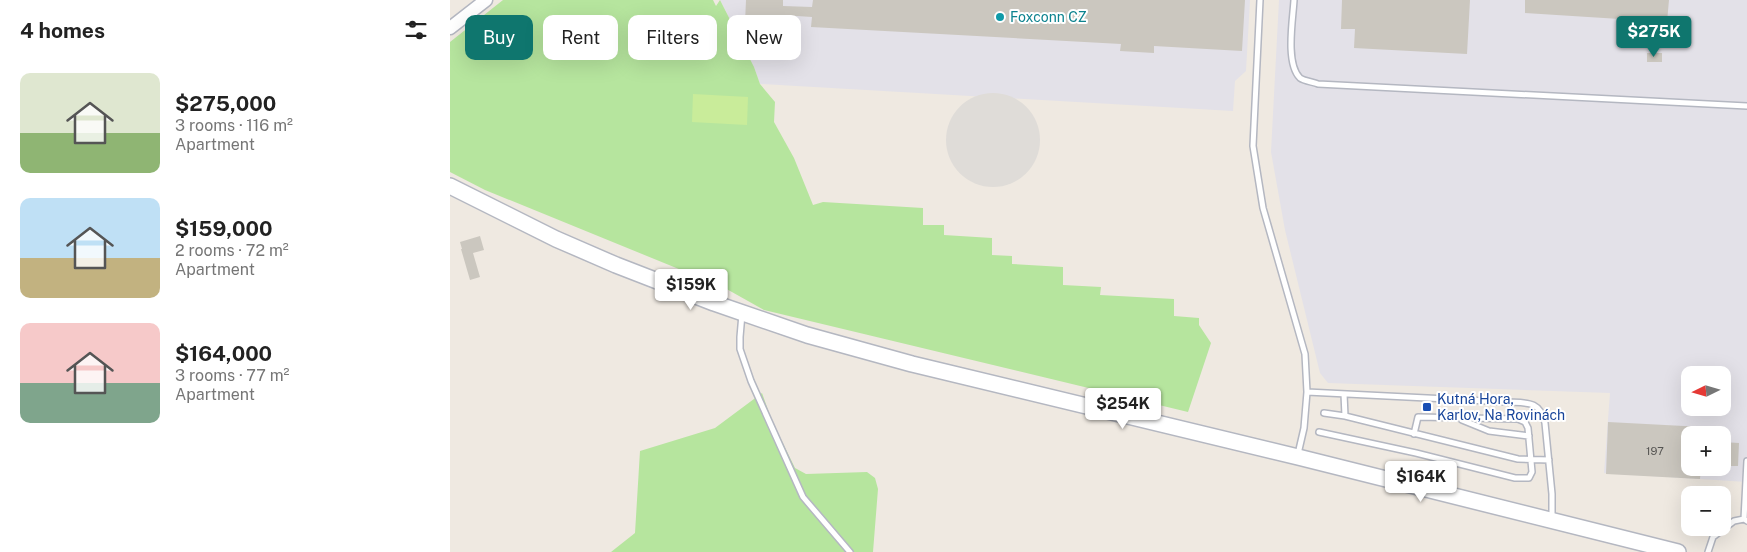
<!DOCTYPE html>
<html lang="en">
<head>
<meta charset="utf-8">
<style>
  :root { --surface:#fff; --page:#f6f6f6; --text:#222; --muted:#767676; --accent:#0f766e }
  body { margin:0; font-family:"Public Sans",sans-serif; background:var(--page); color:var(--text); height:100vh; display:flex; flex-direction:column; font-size:19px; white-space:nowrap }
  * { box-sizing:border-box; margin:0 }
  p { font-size:16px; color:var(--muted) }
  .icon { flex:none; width:28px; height:28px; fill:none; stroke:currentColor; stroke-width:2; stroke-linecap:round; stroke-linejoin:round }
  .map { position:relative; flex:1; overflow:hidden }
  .panel { display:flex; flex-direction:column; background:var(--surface); width:450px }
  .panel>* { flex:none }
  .banner { position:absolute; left:15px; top:15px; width:475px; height:45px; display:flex; gap:10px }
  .needle { width:32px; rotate:265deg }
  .controls { position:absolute; left:1231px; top:366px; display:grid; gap:10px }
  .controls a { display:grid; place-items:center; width:50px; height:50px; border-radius:10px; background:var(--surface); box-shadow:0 5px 20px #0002; font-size:25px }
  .price { position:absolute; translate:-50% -42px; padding:0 11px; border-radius:5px; background:#fff; color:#222; font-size:16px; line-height:32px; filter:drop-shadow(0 1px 2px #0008) }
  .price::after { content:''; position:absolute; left:50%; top:30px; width:15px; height:11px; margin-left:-8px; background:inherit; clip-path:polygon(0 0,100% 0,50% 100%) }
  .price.selected { background:var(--accent); color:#fff }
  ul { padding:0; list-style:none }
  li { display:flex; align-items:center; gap:15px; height:125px; padding:0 20px }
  li span { display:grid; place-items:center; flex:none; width:140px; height:100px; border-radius:10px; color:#555 }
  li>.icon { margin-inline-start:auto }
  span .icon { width:60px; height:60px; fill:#fffc; stroke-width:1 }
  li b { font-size:21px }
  h2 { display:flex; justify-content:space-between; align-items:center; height:60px; padding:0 20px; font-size:21px }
  .pill { padding:0 18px; border-radius:10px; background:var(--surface); box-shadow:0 5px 20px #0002; font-size:18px; line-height:45px }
  .pill.selected { background:var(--accent); color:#fff }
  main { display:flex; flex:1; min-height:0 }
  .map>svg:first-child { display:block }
  .industrial { fill:#e3e1e8; fill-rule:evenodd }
  .green { fill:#b6e59e }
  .pitch { fill:#c9ec9a }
  .plaza { fill:#dfdcd8 }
  .building { fill:#cbc7bf }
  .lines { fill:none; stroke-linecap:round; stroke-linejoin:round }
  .service-casing { stroke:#b4b7c1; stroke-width:8 }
  .tertiary-casing { stroke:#b4b7c1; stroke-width:15 }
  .secondary-casing { stroke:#b4b7c1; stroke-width:18 }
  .service { stroke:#fff; stroke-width:5 }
  .tertiary { stroke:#fff; stroke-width:12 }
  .secondary { stroke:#fff; stroke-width:15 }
  .culture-dot { fill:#0f9aa8; stroke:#fff; stroke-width:2 }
  .transit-dot { fill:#1a4fb4; stroke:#fff; stroke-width:2 }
  .labels { text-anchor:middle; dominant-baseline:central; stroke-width:4; stroke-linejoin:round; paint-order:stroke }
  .number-label { font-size:11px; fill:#555452 }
  .culture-label { font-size:14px; fill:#0d838f; stroke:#fff; text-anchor:start }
  .transit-label { font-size:14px; fill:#164399; stroke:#fff; text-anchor:start }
</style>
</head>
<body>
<main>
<section class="panel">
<h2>4 homes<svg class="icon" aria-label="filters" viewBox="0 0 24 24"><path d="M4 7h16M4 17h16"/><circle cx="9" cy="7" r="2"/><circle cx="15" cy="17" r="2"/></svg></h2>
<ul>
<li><span style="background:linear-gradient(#dfe7d0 60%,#8fb573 0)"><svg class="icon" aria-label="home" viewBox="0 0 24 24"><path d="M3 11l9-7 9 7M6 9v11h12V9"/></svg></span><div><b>$275,000</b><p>3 rooms · 116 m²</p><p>Apartment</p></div></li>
<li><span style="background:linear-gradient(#bfe0f5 60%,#c2b280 0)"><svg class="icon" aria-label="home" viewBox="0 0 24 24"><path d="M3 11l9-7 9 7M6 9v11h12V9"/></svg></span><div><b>$159,000</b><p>2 rooms · 72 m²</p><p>Apartment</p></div></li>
<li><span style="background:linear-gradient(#f6c9c9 60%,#7fa58c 0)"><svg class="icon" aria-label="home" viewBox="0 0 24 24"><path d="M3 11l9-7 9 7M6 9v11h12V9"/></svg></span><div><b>$164,000</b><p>3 rooms · 77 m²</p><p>Apartment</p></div></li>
</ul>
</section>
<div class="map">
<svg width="1297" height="552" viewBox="0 0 1297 552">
  <rect width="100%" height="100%" fill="#efe9e1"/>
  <!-- industrial -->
  <path class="industrial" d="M270,0H800L796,71L785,81L783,111L310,84L304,67Z
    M829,0H1297V482L1154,473L1160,393L878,383L870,373L835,230L821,152ZM1240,375H1272V408H1240ZM1240,435H1272V468H1240Z"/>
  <!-- green -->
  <path class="green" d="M53,0H263L266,6L270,0L304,67L310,84L325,102L324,122L344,158L363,205L373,202L473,208V225H494V235L542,238V255L562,256V264L613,267V285L651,287L650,295L724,299V316L749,318V325L761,343L738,412L314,310L273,287L35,190L0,172V42Z
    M312,393L322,421L345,468L356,474L417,472L425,478L428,489L423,552H161L185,533L190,451L265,428Z"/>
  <!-- pitch -->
  <path class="pitch" d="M243,94L298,97L297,125L242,122Z"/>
  <!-- plaza -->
  <path class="plaza" d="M496 140a47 47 0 1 1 94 0a47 47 0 1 1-94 0Z"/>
  <!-- building -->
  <path class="building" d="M296,0H333V6L362,7L363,0H795L792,51L704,46V53L670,51L671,44L361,27L362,17L332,15V25L295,23Z
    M892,0H1020L1017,54L904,48L905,29H891Z
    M1075,0H1219L1217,22L1075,13Z
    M1197,53H1212V62H1197Z
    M30,236L34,250L23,253L30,277L20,280L11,249H12L10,242Z
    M1158,422L1253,427L1252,435H1240V468H1251L1250,479L1156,474Z
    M1272,442L1289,443L1288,466H1272Z"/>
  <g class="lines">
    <defs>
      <path id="service" d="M810,0L803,146L813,208L855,354L857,392L854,428L848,454
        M844,0C843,19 835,63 850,78C854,81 863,82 868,84L1297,106
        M292,314L290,337V349L301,381L353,497L400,552
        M857,392L1057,402C1076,403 1090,400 1095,423L1102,494V520
        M874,413L895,416L894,394
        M895,416L1068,459L1099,460
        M1012,420L1039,431L1079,436
        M869,432L966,453L1065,478H1079L1082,472L1078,428L1075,422L1068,419L968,417L964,434
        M1294,519L1297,461
        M1258,552L1263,537L1284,521L1294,519L1297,521"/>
      <path id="tertiary" d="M0,28L36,0"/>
      <path id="secondary" d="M0,186L106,239L166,265L264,303L357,335L462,364L848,457L1228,552"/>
    </defs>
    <!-- service casing -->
    <use href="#service" class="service-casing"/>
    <!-- tertiary casing -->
    <use href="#tertiary" class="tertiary-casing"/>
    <!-- secondary casing -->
    <use href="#secondary" class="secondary-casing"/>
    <!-- service -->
    <use href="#service" class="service"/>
    <!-- tertiary -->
    <use href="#tertiary" class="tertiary"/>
    <!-- secondary -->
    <use href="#secondary" class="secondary"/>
  </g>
  <!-- markers -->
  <circle class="culture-dot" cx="550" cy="17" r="5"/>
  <rect class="transit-dot" x="972" y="402" width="10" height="10" rx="2.5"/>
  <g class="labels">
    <!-- number labels -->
    <g class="number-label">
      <text x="1205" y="451">197</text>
    </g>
    <!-- culture labels -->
    <g class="culture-label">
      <text x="560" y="17">Foxconn CZ</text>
    </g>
    <!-- transit labels -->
    <g class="transit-label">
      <text x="987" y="399">Kutná Hora,<tspan x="987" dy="16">Karlov, Na Rovinách</tspan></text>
    </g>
  </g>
</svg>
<div class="controls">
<a><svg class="needle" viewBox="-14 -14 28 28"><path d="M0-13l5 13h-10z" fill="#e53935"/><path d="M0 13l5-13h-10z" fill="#767676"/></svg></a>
<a>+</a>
<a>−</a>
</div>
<b class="price selected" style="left:1204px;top:58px">$275K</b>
<b class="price" style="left:241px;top:311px">$159K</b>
<b class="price" style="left:673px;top:430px">$254K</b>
<b class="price" style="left:971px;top:503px">$164K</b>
<div class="banner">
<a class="pill selected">Buy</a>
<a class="pill">Rent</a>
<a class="pill">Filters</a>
<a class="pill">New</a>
</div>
</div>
</main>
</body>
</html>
